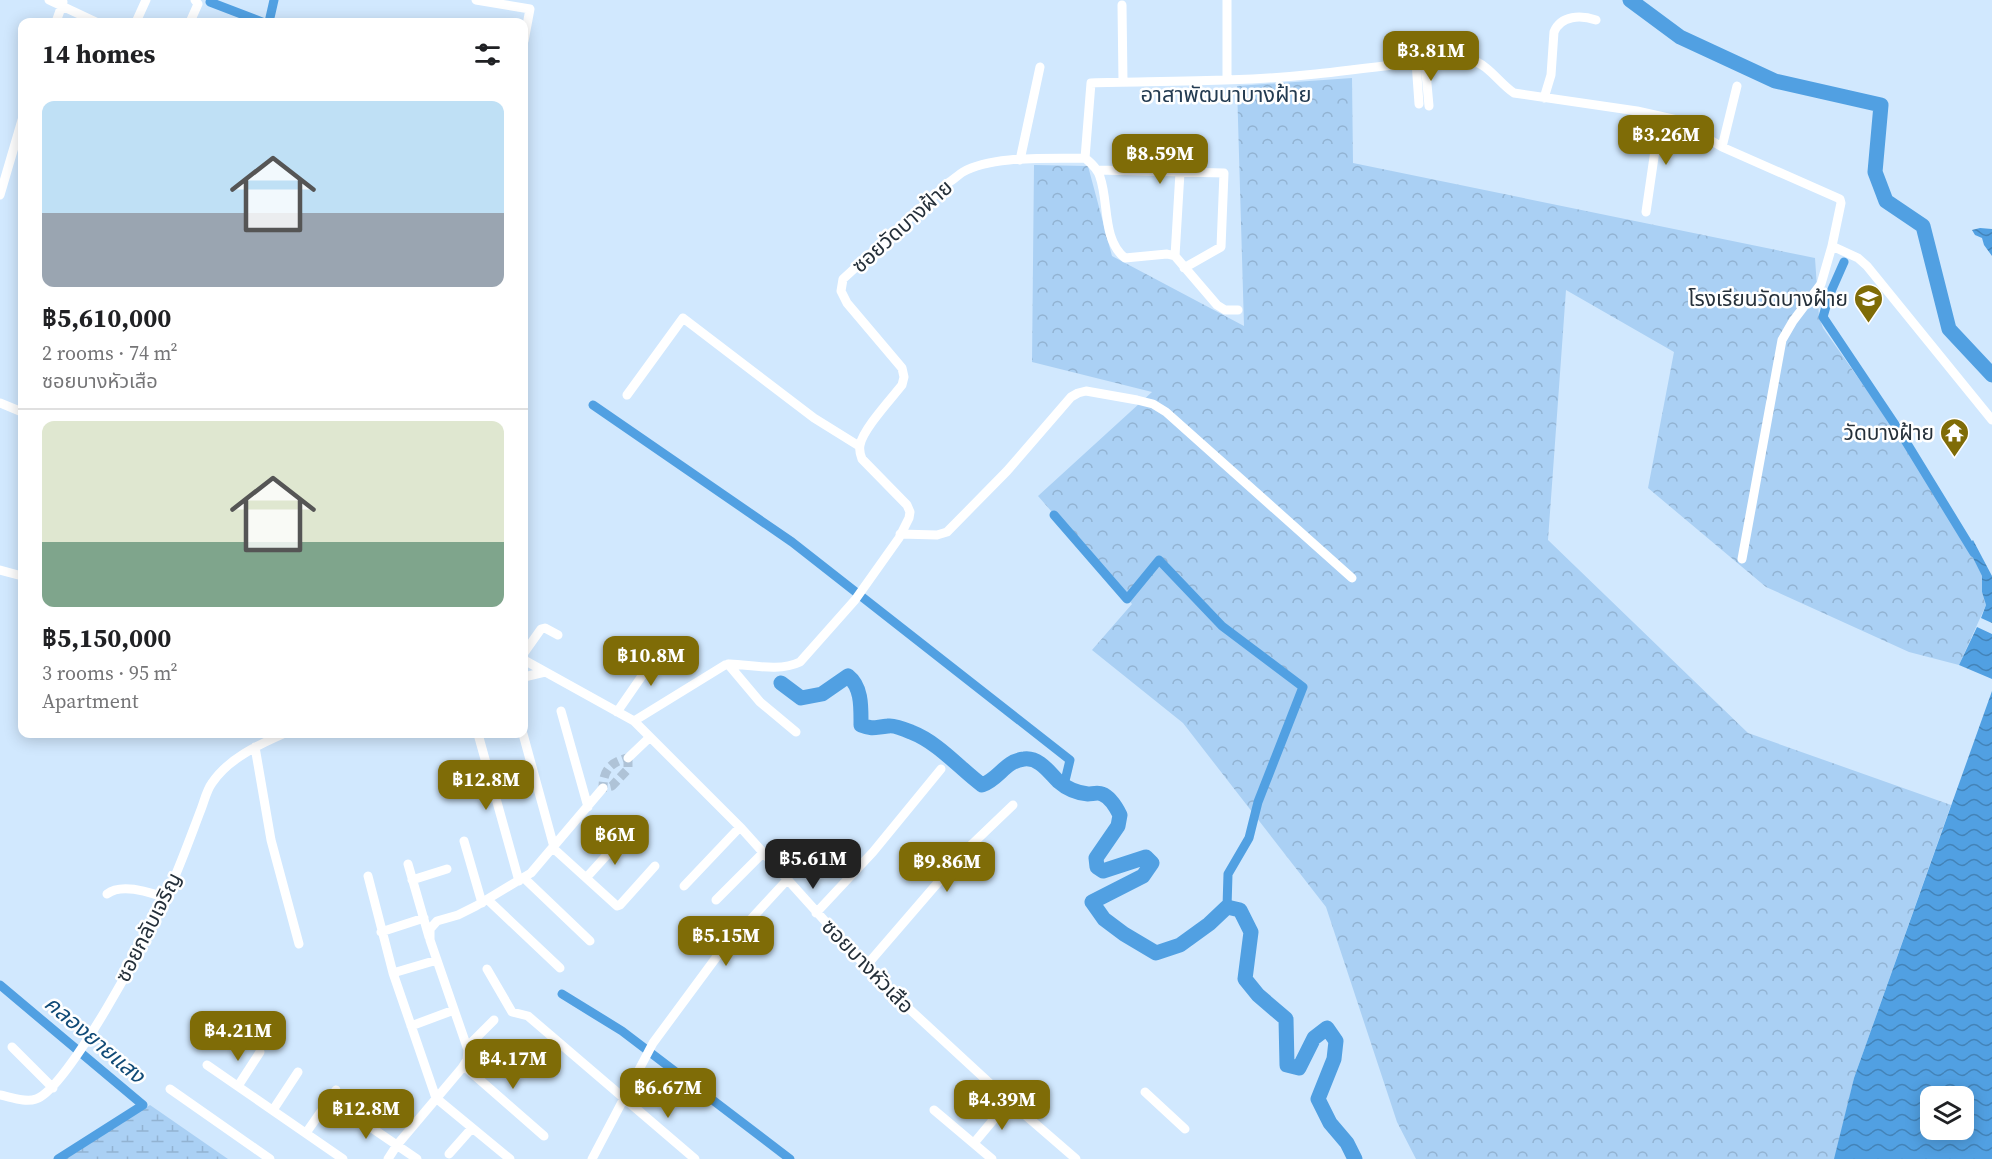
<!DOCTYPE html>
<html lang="en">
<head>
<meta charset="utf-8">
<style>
  :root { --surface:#fff; --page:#f6f6f6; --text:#202124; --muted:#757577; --line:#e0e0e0; --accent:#7f6c07 }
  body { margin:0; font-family:"Source Serif 4","Noto Sans Thai",serif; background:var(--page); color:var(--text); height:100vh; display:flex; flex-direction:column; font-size:22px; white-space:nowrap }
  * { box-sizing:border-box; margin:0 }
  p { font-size:20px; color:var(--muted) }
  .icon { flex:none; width:33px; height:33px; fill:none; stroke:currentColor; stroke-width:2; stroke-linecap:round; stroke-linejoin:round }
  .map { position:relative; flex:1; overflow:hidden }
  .details { position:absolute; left:18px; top:18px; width:510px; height:720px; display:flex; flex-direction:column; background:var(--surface); border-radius:12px; box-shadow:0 3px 15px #0003 }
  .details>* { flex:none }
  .controls { position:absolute; left:1920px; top:1086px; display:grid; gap:12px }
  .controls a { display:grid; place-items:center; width:54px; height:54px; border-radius:12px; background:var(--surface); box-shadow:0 3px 15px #0003; font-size:30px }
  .price { position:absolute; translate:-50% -51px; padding:0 14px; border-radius:12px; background:var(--accent); color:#fff; font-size:20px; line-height:39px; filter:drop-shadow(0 2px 3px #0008) }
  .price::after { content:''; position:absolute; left:50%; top:36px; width:18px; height:14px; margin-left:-9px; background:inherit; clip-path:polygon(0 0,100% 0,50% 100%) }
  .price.active { background:#222; color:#fff }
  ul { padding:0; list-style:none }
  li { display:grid; align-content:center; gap:12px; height:318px; padding:0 24px }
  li+li { border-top:2px solid var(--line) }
  li span { display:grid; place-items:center; height:186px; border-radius:12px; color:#555 }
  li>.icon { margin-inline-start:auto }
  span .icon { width:108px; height:108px; fill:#fffc; stroke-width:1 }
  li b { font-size:26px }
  h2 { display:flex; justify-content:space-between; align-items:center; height:72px; padding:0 24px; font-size:26px }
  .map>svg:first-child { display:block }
  .forest { fill:url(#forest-crowns) }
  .wetland { fill:url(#wetland-marsh) }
  .water { fill:url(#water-waves); fill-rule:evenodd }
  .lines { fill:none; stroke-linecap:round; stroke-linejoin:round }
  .canal { stroke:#51a0e2; stroke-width:9 }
  .river { stroke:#51a0e2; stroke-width:15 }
  .street-tunnel { stroke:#afc3d7; stroke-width:9; stroke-dasharray:9 4.5; stroke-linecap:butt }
  .street { stroke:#fff; stroke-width:9 }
  .labels { text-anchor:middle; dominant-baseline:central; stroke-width:5; stroke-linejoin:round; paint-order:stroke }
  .street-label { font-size:21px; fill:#25303a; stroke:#fff }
  .poi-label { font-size:21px; fill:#25303a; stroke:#fff; text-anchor:end }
  .neighbourhood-label { font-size:22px; fill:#233b51; stroke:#fff }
  .water-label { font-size:22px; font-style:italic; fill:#114b77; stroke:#fff }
</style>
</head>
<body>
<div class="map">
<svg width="1992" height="1159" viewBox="0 0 1992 1159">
  <defs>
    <pattern id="forest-crowns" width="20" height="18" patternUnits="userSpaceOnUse" patternTransform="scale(1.5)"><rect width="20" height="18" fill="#aad0f4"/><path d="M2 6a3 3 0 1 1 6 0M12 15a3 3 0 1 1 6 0" fill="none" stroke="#92b3d2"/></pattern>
    <pattern id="wetland-marsh" width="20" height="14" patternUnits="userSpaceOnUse" patternTransform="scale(1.5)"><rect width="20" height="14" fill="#aad0f4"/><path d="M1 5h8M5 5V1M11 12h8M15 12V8" fill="none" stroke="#92b3d2"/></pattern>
    <pattern id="water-waves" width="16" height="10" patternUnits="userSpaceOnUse" patternTransform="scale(1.5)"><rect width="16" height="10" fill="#51a0e2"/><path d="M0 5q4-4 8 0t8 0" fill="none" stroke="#4383b8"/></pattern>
  </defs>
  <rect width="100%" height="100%" fill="#d1e8fe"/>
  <!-- forest -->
  <path class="forest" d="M1352,78L1353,163L1815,258L1819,317L1823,328L1897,433L1967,546L1982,576V592L1986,605L1959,665L1909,652L1766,587L1648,488L1674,352L1566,290L1548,540L1748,733L1951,805L1854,1078L1835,1159H1416L1397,1122L1326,907L1183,723L1092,650L1132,604L1038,496L1152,392L1032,362L1034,165L1088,166L1112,256L1244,326L1237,86Z"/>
  <!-- wetland -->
  <path class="wetland" d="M150,1105L228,1159H63Z"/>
  <!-- water -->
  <path class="water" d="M1980,228L1992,229V256L1984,245L1982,238L1975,235L1972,230Z
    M1973,540L1992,576V623L1981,618L1986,605L1982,592V576L1967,546Z
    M1977,627L1992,634V679L1959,665Z
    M1992,691V1159H1834L1854,1078ZM1964,1096V1130H1930V1096Z"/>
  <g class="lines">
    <!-- canal -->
    <path class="canal" d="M210,2L262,22
      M269,22L274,0
      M1844,262L1829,296L1823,317L1900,432L1974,553
      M593,405L792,542L1070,760L1064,785
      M1054,515L1127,599L1159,560L1222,626L1303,687L1258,802L1249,838L1228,874L1227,907
      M0,985L143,1105L58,1159
      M562,994L622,1031L790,1159"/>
    <!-- river -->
    <path class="river" d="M1630,0L1680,37L1775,81L1881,105L1875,172L1886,201L1923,226L1949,329L1992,375
      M781,683L801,698L822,694L848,676C862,687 861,707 861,725C874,730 875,727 888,726C894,725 904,729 911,732C939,743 958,767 982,785C999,779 1005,761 1024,759C1039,757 1049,772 1058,781C1066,788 1077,793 1088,794C1092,794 1098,792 1102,794C1110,797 1116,807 1120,815L1118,826L1096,858L1097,867L1103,871L1146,857L1152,863L1143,876L1092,902L1104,919L1124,934L1156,953L1180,945L1209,924L1227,907L1240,910L1251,932L1245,979L1258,995L1286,1019L1287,1065L1299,1068L1314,1038L1327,1028L1336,1041L1334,1059L1318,1099L1330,1123L1347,1143L1355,1159"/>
    <!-- street-tunnel -->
    <path class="street-tunnel" d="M628,758V769L612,786L603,788C603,770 611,762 628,758Z"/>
    <!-- street -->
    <path class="street" d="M49,0L96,22
      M476,0L530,9L524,41
      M1122,5L1123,82
      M56,22L63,2
      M136,22L146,0
      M190,22L198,4L195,0
      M1416,62L1419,104
      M1425,62L1429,106
      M1227,79V0
      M1544,98L1551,75L1554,32C1561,15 1581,15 1596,20
      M1722,147L1737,86
      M1085,158C1091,163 1098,169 1100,177C1109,202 1102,240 1125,258L1167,254L1175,256L1217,305L1225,310H1238
      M1020,160L1040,67
      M1097,170L1224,173L1221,247L1184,268
      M0,195L22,120
      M1646,212L1660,116
      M1175,256L1180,172
      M627,395L683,318L814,418L859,446
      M0,403L22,412
      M900,534L937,535L947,532L1007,471L1071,397L1078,393L1086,391L1137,400L1153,404L1166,412L1352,578
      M1742,559L1782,340L1793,321L1821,284L1832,246
      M0,570L22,576
      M524,653L541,629L545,628L558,635
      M524,660L634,721L742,829L879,981L1009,1101L1076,1159
      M728,664L760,702L796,732
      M524,677L545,672
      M561,711L588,807
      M617,712L662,647
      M634,721L725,665L730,664C753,665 779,672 800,662L855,600L899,538L909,518L910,512L907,505L862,459C860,454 859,450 860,445C863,429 891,399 902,385L904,377L902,368L847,303L841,291L843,279L948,183C953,180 958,175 963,172C992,155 1051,159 1085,158L1091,83C1166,81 1242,82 1316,74C1352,70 1389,65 1425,62C1440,60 1456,57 1471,60C1488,64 1500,84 1514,93L1637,111L1677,120L1722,147L1840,199L1841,203L1832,246L1858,258L1867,266L1992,420
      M478,734L519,881
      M523,734L554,847
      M255,747L271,840L299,944
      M628,758L650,737
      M464,841L482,903
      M553,848L617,906L620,905L655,866
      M408,864L429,937
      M368,876L393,973L436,1098L510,1159
      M524,878L590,941
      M586,878L624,836
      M412,880L447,869
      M684,886L740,827
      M107,894C121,883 150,892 166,898
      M488,900L560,968
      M716,900L763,853
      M816,913L873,852L941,769
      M381,932L424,918
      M866,966L966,850L1013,805
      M487,969L512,1012L528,1016L695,1159
      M393,973L437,960
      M411,1026L454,1010
      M12,1047L53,1088
      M467,1047L494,1020
      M207,1065L343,1159
      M464,1066L544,1136
      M238,1086L260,1052
      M170,1089L270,1159
      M1145,1092L1185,1129
      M0,1095C11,1097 25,1103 36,1099C67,1090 151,932 166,897C179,869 189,841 200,812C204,803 206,791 212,783C228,759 258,745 283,734
      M273,1110L298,1072
      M934,1110L992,1159
      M350,1113L417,1159
      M306,1133L336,1090
      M974,1143L1009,1101
      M449,1154L472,1128
      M388,1159L397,1145L462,1068L467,1060L468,1050L430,940V929L437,921L458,915L476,906L531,873L603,788
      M592,1159L653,1043L718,955L787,880"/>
  </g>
  <!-- icons -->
  <defs>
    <symbol id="school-pin" viewBox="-11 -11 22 30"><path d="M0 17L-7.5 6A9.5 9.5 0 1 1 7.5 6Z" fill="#7f6c07" stroke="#fff"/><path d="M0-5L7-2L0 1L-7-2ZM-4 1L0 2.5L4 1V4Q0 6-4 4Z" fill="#fff"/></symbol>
    <symbol id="temple-pin" viewBox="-11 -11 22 30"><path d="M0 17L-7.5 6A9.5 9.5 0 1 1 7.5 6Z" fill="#7f6c07" stroke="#fff"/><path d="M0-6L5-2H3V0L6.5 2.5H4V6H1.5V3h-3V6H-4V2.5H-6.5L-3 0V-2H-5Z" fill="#fff"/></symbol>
  </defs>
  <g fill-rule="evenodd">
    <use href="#school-pin" x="1852" y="282" width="33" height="45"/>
    <use href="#temple-pin" x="1938" y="416" width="33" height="45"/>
  </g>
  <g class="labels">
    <!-- street labels -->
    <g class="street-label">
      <text transform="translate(902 226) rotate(-42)">ซอยวัดบางฝ้าย</text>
      <text transform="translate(148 927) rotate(-63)">ซอยกลับเจริญ</text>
      <text transform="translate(868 966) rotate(46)">ซอยบางหัวเสือ</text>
    </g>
    <!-- poi labels -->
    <g class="poi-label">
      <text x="1848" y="298">โรงเรียนวัดบางฝ้าย</text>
      <text x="1934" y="432">วัดบางฝ้าย</text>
    </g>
    <!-- neighbourhood labels -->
    <g class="neighbourhood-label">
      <text x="1226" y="94">อาสาพัฒนาบางฝ้าย</text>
    </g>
    <!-- water labels -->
    <g class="water-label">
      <text transform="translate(95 1039) rotate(40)">คลองยายแสง</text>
    </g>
  </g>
</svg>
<div class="controls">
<a><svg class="icon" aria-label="layers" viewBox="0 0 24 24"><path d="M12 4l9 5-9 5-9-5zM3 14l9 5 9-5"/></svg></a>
</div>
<b class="price" style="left:1431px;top:82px">฿3.81M</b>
<b class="price" style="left:1666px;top:166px">฿3.26M</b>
<b class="price" style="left:1160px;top:185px">฿8.59M</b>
<b class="price" style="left:651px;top:687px">฿10.8M</b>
<b class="price" style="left:486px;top:811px">฿12.8M</b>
<b class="price" style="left:615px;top:866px">฿6M</b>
<b class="price active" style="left:813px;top:890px">฿5.61M</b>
<b class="price" style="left:947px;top:893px">฿9.86M</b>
<b class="price" style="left:726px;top:967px">฿5.15M</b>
<b class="price" style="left:238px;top:1062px">฿4.21M</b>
<b class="price" style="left:513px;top:1090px">฿4.17M</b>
<b class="price" style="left:668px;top:1119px">฿6.67M</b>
<b class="price" style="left:1002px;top:1131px">฿4.39M</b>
<b class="price" style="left:366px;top:1140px">฿12.8M</b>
<section class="details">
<h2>14 homes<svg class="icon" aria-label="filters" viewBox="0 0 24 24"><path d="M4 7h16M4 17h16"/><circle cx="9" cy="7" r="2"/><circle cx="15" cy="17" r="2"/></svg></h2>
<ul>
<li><span style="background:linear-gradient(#bfe0f5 60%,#9aa5b1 0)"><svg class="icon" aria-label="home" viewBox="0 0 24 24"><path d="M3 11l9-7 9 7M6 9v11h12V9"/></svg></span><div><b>฿5,610,000</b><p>2 rooms · 74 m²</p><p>ซอยบางหัวเสือ</p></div></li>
<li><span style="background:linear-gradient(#dfe7d0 65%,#7fa58c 0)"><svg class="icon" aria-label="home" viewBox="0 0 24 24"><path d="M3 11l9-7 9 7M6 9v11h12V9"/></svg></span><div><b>฿5,150,000</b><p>3 rooms · 95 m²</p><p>Apartment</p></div></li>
</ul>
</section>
</div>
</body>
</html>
